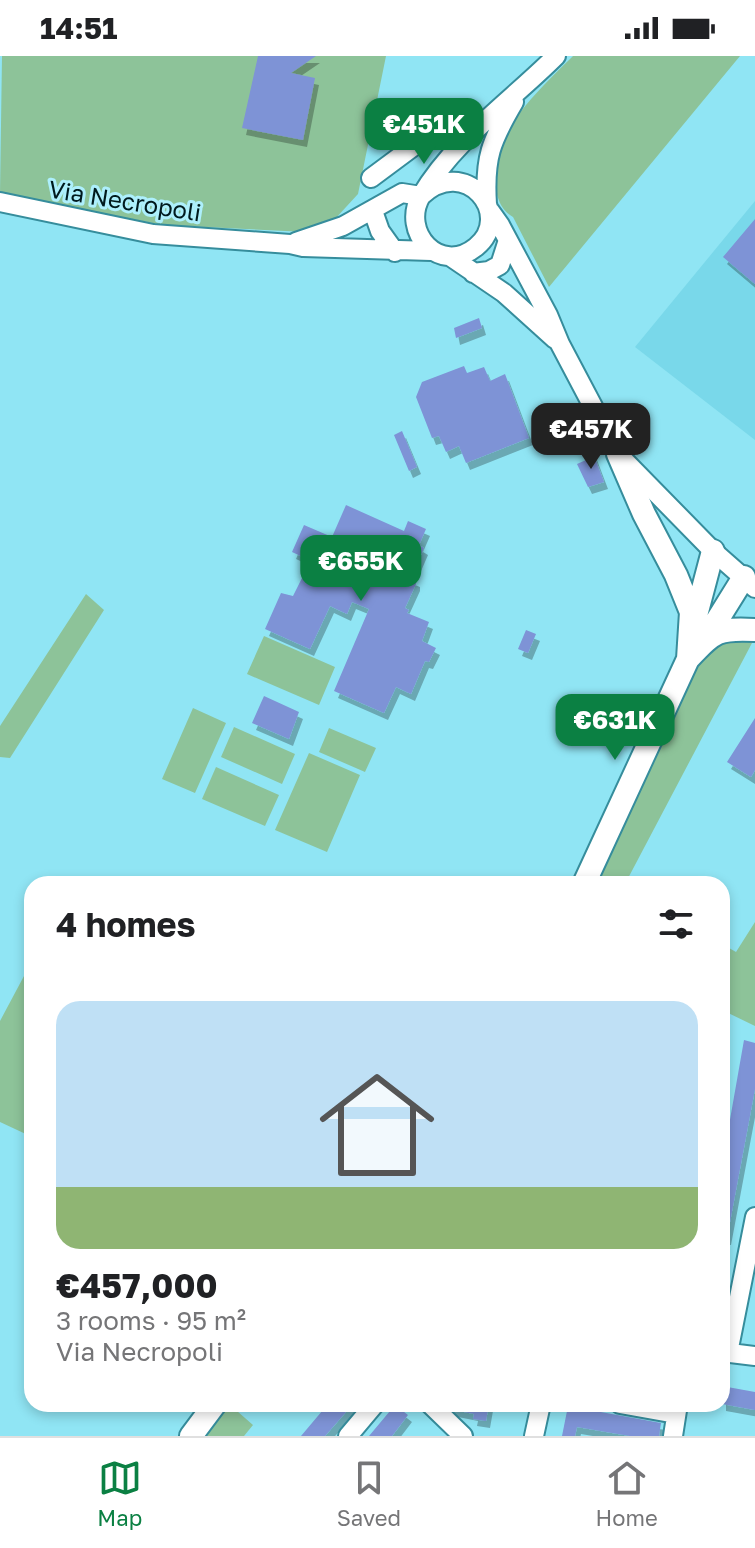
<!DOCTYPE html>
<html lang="en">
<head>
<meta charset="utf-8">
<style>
  :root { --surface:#fff; --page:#f2f2f2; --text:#202124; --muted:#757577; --line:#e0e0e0; --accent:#0b8043 }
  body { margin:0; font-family:"Golos Text",sans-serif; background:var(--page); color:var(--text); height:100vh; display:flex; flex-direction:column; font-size:30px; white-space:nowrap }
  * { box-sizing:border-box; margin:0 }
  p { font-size:26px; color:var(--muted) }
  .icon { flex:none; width:44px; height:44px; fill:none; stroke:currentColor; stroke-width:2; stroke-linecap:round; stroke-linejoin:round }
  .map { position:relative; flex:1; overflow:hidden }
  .side { position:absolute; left:24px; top:820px; width:706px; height:536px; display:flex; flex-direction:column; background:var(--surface); border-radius:24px; box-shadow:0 4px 12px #0003 }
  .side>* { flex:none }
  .price { position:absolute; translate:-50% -68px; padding:0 18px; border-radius:16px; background:var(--accent); color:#fff; font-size:26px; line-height:52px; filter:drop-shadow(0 2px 4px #0008) }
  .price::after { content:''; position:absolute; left:50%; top:48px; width:24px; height:18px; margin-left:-12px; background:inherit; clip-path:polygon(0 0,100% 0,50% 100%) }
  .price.selected { background:#222; color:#fff }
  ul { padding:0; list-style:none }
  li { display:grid; align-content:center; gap:16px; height:424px; padding:0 32px }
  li+li { border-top:2px solid var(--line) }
  li span { display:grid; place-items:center; height:248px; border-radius:24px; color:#555 }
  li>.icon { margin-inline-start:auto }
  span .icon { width:144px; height:144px; fill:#fffc; stroke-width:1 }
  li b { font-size:34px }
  h2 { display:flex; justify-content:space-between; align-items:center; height:96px; padding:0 32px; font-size:34px }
  .status { display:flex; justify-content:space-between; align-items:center; height:56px; padding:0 40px; background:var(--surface); direction:ltr }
  .status svg { height:22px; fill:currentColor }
  .menu { display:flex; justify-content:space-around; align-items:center; height:112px; border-top:2px solid var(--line); background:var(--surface); font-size:22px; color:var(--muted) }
  .menu a { display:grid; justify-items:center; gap:4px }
  .menu .selected { color:var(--accent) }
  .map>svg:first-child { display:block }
  .built { fill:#79d8ea }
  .green { fill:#8dc399 }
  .building { fill:#7e93d6; filter:url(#shadow) }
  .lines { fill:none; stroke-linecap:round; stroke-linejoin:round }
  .minor-casing { stroke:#368d9c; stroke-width:22 }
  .major-casing { stroke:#368d9c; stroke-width:26 }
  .minor { stroke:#fff; stroke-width:18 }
  .major { stroke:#fff; stroke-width:22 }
  .labels { text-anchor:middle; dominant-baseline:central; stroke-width:6; stroke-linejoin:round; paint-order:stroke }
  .street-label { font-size:24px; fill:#001a1e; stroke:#adeffc }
</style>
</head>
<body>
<div class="status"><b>14:51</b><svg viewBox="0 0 49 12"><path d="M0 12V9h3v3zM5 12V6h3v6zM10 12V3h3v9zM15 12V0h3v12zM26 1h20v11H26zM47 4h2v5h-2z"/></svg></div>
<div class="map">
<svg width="755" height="1380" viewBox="0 0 755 1380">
  <defs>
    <filter id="shadow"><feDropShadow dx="4" dy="7" stdDeviation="0" flood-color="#0004"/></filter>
  </defs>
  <rect width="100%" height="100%" fill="#90e5f4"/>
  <!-- built -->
  <path class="built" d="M755,145V384L635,291Z"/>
  <!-- green -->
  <path class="green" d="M2,0H386L358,138L335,163L306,176L163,169L0,137Z
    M573,0H740L549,231L513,161C502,154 500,148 496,136C481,85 540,33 573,0Z
    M86,538L104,554L10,702L0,701V670Z
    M264,580L335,611L319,649L247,618Z
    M735,580L752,587L625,828H592L700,599Z
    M193,652L226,667L195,737L162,723Z
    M234,671L295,698L282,728L221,701Z
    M329,672L376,692L365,716L319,696Z
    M309,697L360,719L327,796L275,774Z
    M216,711L279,739L265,770L202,743Z
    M755,866V970L722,954V888L736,896Z
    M32,905V1077L30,1080L0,1066V965Z
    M229,1348L253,1369L244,1380H202Z"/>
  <!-- building -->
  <path class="building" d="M258,0H316L291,17L315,22L303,84L242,72Z
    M755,163V228L723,201Z
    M479,262L482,272L456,282L454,272Z
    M464,310L467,317L484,311L490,325L505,318L529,382L466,407L459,390L446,396L439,380L432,382L416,341L422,326Z
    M402,375L417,411L409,415L394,379Z
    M593,397L604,426L588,431L577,408L586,404L584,400Z
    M346,449L404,475L408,465L426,473L419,489L424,492L411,522L416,524V528L405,552L409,554L407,557L429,566L422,585L436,592L429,606L425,605L411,638L396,631L384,657L334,635L369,553L352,546L347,558L330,550L310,593L265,573L281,537L293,540L302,522L307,503L292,496L304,469L332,481Z
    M526,574L536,578L528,597L518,593Z
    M264,640L299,656L289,683L252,667Z
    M755,662V714L751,721L727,706Z
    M744,984L755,987V1033L727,1182H722V1109Z
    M722,1330L755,1336V1354L722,1348Z
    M328,1348H353L325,1380H301Z
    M449,1348H489L486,1365L473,1363L474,1358L454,1354Z
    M395,1349L408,1359L392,1380H369Z
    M568,1350L661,1367L659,1380H630L577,1371L575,1380H562Z"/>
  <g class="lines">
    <defs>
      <path id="minor" d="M371,122L449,64
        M421,140C465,98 515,159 476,191C440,220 400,176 421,140C454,84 511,45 556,0
        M0,146L153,178L290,188L303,191L431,195
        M487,148C484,102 491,85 514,46
        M373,155L380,175L395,196
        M490,155L500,169L548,259L560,288L618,398L713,495L755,532
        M296,186L343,170L402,137L421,140
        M451,201L504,237L555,283
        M473,217L489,215L500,209L508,184
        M722,1296L755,1300
        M728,1297L755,1161
        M430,1348L463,1380
        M620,1348L676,1358
        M348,1380L375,1348
        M534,1380L541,1348
        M673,1380L678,1348"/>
      <path id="major" d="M618,398L644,458L676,519L691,556L688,603
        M694,567L713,495
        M703,587L744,521
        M584,828L688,603C714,576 716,572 755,574
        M191,1380L215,1348"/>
    </defs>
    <!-- minor casing -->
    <use href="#minor" class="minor-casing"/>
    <!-- major casing -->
    <use href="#major" class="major-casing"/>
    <!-- minor -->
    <use href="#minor" class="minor"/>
    <!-- major -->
    <use href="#major" class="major"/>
  </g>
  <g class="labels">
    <!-- street labels -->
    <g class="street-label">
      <text transform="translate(125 144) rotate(9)">Via Necropoli</text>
    </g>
  </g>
</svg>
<b class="price" style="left:424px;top:110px">€451K</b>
<b class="price selected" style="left:591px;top:415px">€457K</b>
<b class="price" style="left:361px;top:547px">€655K</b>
<b class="price" style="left:615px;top:706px">€631K</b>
<section class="side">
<h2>4 homes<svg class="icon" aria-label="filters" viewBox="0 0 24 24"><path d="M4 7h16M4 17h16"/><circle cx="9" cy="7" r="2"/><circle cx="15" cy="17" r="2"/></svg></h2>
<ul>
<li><span style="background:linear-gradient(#bfe0f5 75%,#8fb573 0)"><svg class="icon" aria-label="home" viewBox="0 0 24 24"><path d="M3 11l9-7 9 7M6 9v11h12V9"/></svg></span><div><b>€457,000</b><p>3 rooms · 95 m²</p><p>Via Necropoli</p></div></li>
</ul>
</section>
</div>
<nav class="menu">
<a class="selected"><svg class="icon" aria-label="map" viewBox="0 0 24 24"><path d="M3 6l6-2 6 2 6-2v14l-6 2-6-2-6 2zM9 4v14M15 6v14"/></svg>Map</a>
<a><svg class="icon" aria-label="saved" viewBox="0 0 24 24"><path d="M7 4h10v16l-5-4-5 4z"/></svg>Saved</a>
<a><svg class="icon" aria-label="home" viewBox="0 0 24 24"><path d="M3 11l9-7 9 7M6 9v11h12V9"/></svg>Home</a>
</nav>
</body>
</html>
